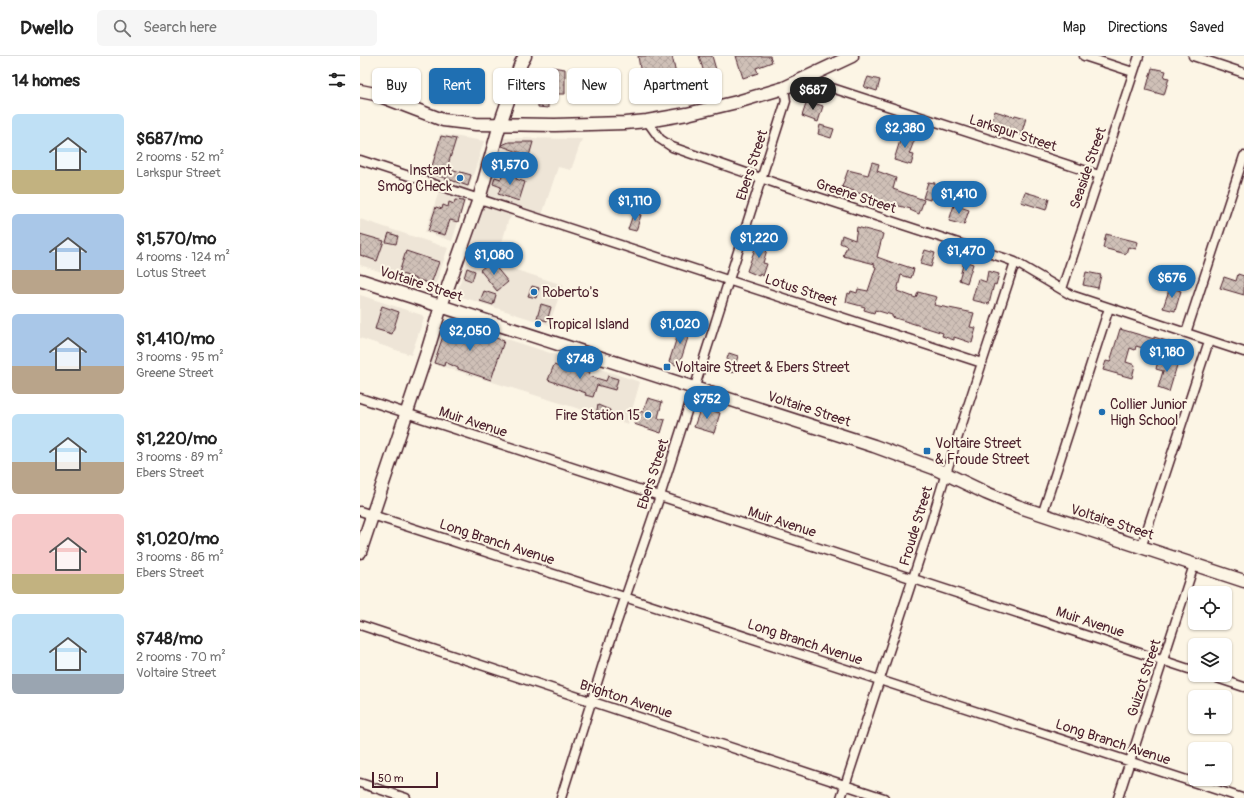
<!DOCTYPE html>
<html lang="en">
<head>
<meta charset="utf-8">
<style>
  :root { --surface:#fff; --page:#f6f6f6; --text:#222; --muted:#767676; --line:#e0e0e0; --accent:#1f6fb2 }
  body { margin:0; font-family:Pangolin,sans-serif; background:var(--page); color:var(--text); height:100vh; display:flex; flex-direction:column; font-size:15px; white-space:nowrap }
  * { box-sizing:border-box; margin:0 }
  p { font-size:13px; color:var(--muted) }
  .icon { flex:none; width:22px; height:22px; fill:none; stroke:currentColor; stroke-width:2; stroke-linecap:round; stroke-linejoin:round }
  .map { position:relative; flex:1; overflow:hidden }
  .drawer { display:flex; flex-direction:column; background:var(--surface); width:360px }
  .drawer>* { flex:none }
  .banner { position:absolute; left:12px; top:12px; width:380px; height:36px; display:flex; gap:8px }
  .fabs { position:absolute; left:828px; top:530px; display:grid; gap:8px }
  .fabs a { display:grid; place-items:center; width:44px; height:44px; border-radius:6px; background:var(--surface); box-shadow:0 1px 3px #0004; font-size:20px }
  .scale { position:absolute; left:12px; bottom:10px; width:66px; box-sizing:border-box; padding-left:4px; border:2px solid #4a1f2b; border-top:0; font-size:11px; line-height:14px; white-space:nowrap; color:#4a1f2b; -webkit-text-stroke:3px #fcf5e5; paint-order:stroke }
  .price { position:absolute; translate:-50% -34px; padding:0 9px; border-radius:14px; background:var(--accent); color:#fff; font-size:13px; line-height:26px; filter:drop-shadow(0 1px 2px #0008) }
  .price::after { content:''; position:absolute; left:50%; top:24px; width:12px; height:9px; margin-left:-6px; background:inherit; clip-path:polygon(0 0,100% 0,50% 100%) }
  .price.selected { background:#222; color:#fff }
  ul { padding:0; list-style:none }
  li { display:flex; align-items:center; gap:12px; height:100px; padding:0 12px }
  li span { display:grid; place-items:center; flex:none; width:112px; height:80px; border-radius:6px; color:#555 }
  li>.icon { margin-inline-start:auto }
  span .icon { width:48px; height:48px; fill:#fffc; stroke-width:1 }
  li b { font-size:17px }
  h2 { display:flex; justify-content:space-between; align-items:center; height:48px; padding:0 12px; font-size:17px }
  .pill { padding:0 14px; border-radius:6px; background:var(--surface); box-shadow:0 1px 3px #0004; font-size:14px; line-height:36px }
  .pill.selected { background:var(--accent); color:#fff }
  header { display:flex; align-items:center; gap:24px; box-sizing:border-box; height:56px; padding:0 20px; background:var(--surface); border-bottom:1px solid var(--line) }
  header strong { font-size:19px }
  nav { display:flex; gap:22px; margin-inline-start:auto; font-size:14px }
  .search { width:280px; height:36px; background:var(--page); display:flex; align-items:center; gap:10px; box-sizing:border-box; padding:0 14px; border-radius:6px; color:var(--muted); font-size:15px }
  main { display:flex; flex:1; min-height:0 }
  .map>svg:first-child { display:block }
  .built { fill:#eee5d7 }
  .building { fill:url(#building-cross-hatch); stroke:#4a1f2b }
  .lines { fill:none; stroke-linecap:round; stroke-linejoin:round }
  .street-casing { stroke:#4a1f2b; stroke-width:11 }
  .secondary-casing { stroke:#4a1f2b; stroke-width:15 }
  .street { stroke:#fcf5e5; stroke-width:8 }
  .secondary { stroke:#fcf5e5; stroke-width:12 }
  .poi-dot { fill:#1f6fb2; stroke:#fcf5e5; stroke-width:1.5 }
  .labels { text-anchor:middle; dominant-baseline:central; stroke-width:4; stroke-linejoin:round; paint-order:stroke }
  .street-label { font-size:14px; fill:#4a1f2b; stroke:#fcf5e5 }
  .poi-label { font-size:14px; fill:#4a1f2b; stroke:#fcf5e5; text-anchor:start }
</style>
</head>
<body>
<header>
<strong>Dwello</strong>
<div class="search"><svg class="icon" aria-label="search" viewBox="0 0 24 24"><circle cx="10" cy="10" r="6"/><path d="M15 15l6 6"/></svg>Search here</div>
<nav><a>Map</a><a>Directions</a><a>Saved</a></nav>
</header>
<main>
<section class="drawer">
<h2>14 homes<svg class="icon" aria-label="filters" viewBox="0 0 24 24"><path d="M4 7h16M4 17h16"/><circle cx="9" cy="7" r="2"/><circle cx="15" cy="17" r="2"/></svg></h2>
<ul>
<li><span style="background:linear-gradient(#bfe0f5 70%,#c2b280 0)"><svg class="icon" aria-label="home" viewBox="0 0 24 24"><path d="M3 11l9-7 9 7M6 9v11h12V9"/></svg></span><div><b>$687/mo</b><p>2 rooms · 52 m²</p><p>Larkspur Street</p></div></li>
<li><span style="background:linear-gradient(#a9c7e8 70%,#b9a48a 0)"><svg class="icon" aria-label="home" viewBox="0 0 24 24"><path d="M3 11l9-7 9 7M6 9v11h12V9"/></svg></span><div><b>$1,570/mo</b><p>4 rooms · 124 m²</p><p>Lotus Street</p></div></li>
<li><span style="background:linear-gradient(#a9c7e8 65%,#b9a48a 0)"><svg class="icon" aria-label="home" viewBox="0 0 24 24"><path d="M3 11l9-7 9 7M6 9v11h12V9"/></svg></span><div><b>$1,410/mo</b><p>3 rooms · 95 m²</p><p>Greene Street</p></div></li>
<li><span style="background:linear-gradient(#bfe0f5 60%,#b9a48a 0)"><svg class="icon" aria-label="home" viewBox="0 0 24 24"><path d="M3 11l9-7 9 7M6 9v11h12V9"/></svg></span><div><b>$1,220/mo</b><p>3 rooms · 89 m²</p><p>Ebers Street</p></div></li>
<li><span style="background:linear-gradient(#f6c9c9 75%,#c2b280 0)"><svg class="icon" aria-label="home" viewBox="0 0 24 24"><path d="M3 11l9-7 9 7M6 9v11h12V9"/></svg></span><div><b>$1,020/mo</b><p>3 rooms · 86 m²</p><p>Ebers Street</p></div></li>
<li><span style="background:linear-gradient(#bfe0f5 75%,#9aa5b1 0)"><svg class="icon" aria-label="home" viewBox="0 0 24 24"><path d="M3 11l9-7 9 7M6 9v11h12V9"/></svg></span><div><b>$748/mo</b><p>2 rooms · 70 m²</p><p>Voltaire Street</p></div></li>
</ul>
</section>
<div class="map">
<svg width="884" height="742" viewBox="0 0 884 742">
  <defs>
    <pattern id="building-cross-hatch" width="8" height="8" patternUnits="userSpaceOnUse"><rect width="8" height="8" fill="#cfc0b7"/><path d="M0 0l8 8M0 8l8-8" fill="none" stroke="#b3a59e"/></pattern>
  </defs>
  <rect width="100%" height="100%" fill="#fcf5e5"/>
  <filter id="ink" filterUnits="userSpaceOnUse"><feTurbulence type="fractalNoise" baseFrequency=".025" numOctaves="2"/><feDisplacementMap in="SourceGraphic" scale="8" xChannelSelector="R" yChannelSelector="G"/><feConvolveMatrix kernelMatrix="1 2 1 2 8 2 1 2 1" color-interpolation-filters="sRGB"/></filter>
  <g filter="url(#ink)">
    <!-- built -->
    <path class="built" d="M80,78L124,85L92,185L65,176L82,127L68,121Z
      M144,82L222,83L211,114L198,111L182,159L158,151L148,165L138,201L111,191Z
      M0,163L88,192L74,233L0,209Z
      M109,199L203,229L189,269L96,239Z
      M0,239L62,259L64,262L51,299L0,282Z
      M85,263L280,326L268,368L71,307Z"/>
    <!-- building -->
    <path class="building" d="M278,0H312L319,32L284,37Z
      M339,0H352L360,27L348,30Z
      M376,0H410L412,6L396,12L398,17L383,22Z
      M191,11L205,13V38H188V52L178,51V33L167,29L170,19L191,24Z
      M792,12L806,15L804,21L809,22L804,39L786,34Z
      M508,21L520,24L517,35L504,31Z
      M447,45L463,50L458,66L442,60Z
      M635,55L654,61L655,59L666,62L661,79L650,76L651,74L631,68Z
      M460,69L474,73L471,82L458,78Z
      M543,75L556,80L549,98L554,99L551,109L534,104Z
      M81,80L96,83L87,112L111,119L108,130L70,117Z
      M149,86H173L169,100L142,90V89Z
      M512,106L519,108L517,115L536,122L533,133L564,144L559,158L550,154L551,153L520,145L511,141V140L494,136V135L482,131L488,114L508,119Z
      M144,114L157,118L156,123L165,126L159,145L138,138L141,131L133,128L135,121L141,123Z
      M568,126L575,127L570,144L563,142Z
      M665,136L689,143L686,154L661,146Z
      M95,144L104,145L98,166L90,164L85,179L68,175L76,151L82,153L83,149L88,151L89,146L94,148Z
      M594,149L609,154L604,169L589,165Z
      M274,156L281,159L276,175L268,173Z
      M497,171L523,178L517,201L539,209V208L554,213L551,222L541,219L537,235L556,242L558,236L569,239L577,241L574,249L614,257L610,271L616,272L612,287L594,281V284L582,280L583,277L532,261V259L515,254L514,257L504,254L505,251L486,246L488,237L490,238L491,235L497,237L498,233L508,235L516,211L514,210L515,208L483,200L487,190L480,187L482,179L495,184Z
      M29,177L38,180L36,188L26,186Z
      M0,178L24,185L17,205L0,199Z
      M746,178L778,186L776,193L768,191L766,198L743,192Z
      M398,184L409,187L403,207L407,208L403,220L400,218L399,220L387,215Z
      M127,189L136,192L133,200L124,197Z
      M565,194L575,197L571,211L560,208Z
      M46,195L79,206L71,228L39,217Z
      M131,205L148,226L137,235L120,214Z
      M604,205L613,208L607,227L599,224Z
      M107,212L115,215L112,225L104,222Z
      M628,215L639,218L636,229L634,228L629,248L612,244L618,223L626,226Z
      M726,216L741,219L738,232L723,229Z
      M878,218L884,220V239L860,232L864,221L876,225Z
      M172,230L179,232L176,242L168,240Z
      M810,231L821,235L815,255L803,252Z
      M124,235L136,239L133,249L120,245Z
      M181,248L191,251L187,265L177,262Z
      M22,250L39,256L32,278L15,273Z
      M87,268L119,280L120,276L144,285L131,324L98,313V312L85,306L84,310L74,307Z
      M321,269L331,272L319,310L309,306Z
      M760,273L794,283V281L810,286L806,299L776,290L775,294L770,292L766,306L775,309L772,322L743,314L746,305L750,306Z
      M369,297L378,300L373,317L363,314Z
      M799,301L818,306L809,336L798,332L803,315L796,313Z
      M194,309L210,315L211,310L230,316L229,320L246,325L248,320L258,323L255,334L237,329L233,341L225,339L226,337L188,324Z
      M288,342L302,346L298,362L305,364L301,377L274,368L278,355L283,356Z
      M238,349L250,354L249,361L236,358Z
      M341,351L360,357L354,377L334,371Z"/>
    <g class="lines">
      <defs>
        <path id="street" d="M724,0L773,16
          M833,0L884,17
          M446,22L472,32L739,119
          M287,65L300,83L312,91L415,127L644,202L655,206L711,239L884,296
          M0,104L622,307
          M702,233L779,0
          M826,277L884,100
          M0,342L835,615
          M0,455L882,742
          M682,459L749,252
          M781,492L849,285
          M0,569L524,742
          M848,619L884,631
          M0,727L46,742
          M201,742L248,592L300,440L426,45L424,32
          M481,742L569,473L586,417L655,206
          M758,742L834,509"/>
        <path id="secondary" d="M0,35L15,38L83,64L116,68L195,69L265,67L287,65L327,58L377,46L424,32L492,0
          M0,224L514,390L574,412L626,437L657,450L884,525
          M0,496L68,293L81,250L119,143L140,68L161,7L165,0"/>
      </defs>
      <!-- street casing -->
      <use href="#street" class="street-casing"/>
      <!-- secondary casing -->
      <use href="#secondary" class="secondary-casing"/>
      <!-- street -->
      <use href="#street" class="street"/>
      <!-- secondary -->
      <use href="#secondary" class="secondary"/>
    </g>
  </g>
  <!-- markers -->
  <g class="poi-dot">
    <circle cx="100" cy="122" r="4"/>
    <circle cx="174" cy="236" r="4"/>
    <circle cx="178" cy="268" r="4"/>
    <rect x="303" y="307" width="8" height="8" rx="2"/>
    <circle cx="742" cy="356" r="4"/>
    <circle cx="288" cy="359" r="4"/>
    <rect x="563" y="391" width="8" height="8" rx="2"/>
  </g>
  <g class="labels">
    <!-- street labels -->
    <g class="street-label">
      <text transform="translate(653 77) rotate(18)">Larkspur Street</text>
      <text transform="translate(392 109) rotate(-72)">Ebers Street</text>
      <text transform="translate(728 112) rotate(-71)">Seaside Street</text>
      <text transform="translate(496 140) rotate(18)">Greene Street</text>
      <text transform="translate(61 228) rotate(18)">Voltaire Street</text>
      <text transform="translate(441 234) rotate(18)">Lotus Street</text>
      <text transform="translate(449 353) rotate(18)">Voltaire Street</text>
      <text transform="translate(113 366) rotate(18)">Muir Avenue</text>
      <text transform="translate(293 418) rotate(-72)">Ebers Street</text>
      <text transform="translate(422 466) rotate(18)">Muir Avenue</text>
      <text transform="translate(752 466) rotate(18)">Voltaire Street</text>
      <text transform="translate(556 470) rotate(-73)">Froude Street</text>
      <text transform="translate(137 486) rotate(18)">Long Branch Avenue</text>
      <text transform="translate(730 566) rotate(18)">Muir Avenue</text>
      <text transform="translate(445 586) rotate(18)">Long Branch Avenue</text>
      <text transform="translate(784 622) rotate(-72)">Guizot Street</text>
      <text transform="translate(266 643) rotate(18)">Brighton Avenue</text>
      <text transform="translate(753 686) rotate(18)">Long Branch Avenue</text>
    </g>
    <!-- poi labels -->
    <g class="poi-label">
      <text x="92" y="114" text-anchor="end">Instant<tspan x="92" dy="16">Smog CHeck</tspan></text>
      <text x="182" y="236">Roberto's</text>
      <text x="186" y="268">Tropical Island</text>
      <text x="315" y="311">Voltaire Street &amp; Ebers Street</text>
      <text x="750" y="348">Collier Junior<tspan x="750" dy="16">High School</tspan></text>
      <text x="280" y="359" text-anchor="end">Fire Station 15</text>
      <text x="575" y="387">Voltaire Street<tspan x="575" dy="16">&amp; Froude Street</tspan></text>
    </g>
  </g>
</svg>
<div class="fabs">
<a><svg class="icon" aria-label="locate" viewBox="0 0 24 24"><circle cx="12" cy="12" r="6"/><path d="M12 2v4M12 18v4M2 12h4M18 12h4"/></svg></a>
<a><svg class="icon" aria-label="layers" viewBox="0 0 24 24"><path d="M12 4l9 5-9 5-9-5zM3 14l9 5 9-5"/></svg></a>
<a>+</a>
<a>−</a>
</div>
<div class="scale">50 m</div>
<b class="price selected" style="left:453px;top:55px">$687</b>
<b class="price" style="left:545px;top:93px">$2,380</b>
<b class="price" style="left:150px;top:130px">$1,570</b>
<b class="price" style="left:599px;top:159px">$1,410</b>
<b class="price" style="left:275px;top:166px">$1,110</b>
<b class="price" style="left:399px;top:203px">$1,220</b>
<b class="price" style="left:606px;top:216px">$1,470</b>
<b class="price" style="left:134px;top:220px">$1,080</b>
<b class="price" style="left:812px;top:243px">$676</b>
<b class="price" style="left:320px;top:289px">$1,020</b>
<b class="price" style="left:110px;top:296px">$2,050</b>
<b class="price" style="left:807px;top:317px">$1,180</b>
<b class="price" style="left:220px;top:324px">$748</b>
<b class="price" style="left:347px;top:364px">$752</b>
<div class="banner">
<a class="pill">Buy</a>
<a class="pill selected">Rent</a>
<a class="pill">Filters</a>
<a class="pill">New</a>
<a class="pill">Apartment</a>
</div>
</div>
</main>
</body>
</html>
